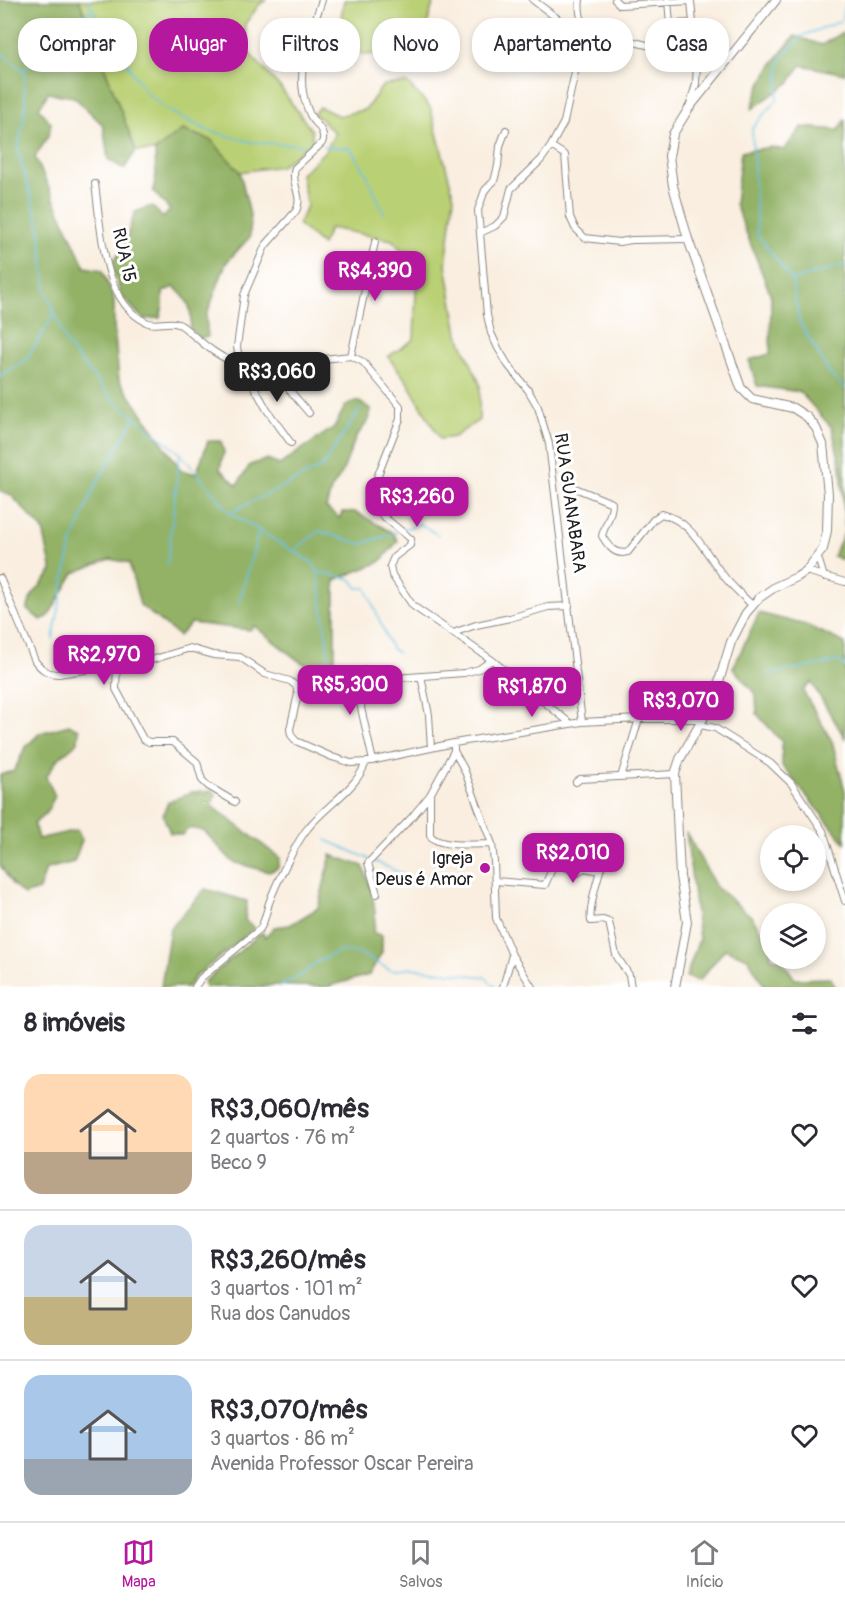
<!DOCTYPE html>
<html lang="pt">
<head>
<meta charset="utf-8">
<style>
  :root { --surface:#fff; --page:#f2f2f3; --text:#2b2b33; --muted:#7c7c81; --line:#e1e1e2; --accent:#b5179e }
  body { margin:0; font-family:Pangolin,sans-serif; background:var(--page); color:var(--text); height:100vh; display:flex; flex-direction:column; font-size:22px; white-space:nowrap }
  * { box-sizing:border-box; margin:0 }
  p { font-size:20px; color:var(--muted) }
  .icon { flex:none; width:33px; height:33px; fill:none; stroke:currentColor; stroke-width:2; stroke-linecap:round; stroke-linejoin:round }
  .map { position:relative; height:987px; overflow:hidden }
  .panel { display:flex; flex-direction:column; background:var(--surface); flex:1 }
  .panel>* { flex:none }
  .top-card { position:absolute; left:18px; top:18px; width:810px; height:54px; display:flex; gap:12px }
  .fabs { position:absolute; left:760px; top:825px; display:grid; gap:12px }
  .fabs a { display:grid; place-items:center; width:66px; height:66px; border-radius:50%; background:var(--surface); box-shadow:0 3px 9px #0003; font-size:30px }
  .price { position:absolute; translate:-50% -51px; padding:0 14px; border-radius:12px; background:var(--accent); color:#fff; font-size:20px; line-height:39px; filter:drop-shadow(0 2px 3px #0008) }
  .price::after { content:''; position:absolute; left:50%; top:36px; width:18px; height:14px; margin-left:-9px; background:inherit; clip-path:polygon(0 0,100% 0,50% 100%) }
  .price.selected { background:#222; color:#fff }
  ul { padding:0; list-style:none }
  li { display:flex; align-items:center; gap:18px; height:150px; padding:0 24px }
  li+li { border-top:2px solid var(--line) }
  li span { display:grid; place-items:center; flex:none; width:168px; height:120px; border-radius:18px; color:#555 }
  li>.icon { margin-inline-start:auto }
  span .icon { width:72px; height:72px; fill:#fffc; stroke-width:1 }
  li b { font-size:26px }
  h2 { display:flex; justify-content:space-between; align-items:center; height:72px; padding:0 24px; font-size:26px }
  .chip { padding:0 21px; border-radius:24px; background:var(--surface); box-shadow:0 3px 9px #0003; font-size:21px; line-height:54px }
  .chip.selected { background:var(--accent); color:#fff }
  .tabs { display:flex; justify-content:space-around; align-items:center; height:84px; border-top:2px solid var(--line); background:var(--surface); font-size:16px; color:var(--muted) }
  .tabs a { display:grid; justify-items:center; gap:3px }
  .tabs .selected { color:var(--accent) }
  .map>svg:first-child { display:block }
  .green { fill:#bad075; stroke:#6b7648; stroke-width:1.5 }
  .forest { fill:#93b266; stroke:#586741; stroke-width:1.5 }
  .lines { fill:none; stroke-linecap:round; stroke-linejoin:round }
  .stream { stroke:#67c1e5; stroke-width:1.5 }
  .minor-casing { stroke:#8a857e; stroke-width:8 }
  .major-casing { stroke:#8a857e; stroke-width:10 }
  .minor { stroke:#fff; stroke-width:6 }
  .major { stroke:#fff; stroke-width:8 }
  .poi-dot { fill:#b5179e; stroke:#fff; stroke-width:2 }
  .labels { text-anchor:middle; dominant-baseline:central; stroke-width:6; stroke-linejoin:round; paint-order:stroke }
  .street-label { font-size:18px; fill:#1c1c1c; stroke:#fff }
  .poi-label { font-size:18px; fill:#1c1c1c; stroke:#fff; text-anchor:end }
</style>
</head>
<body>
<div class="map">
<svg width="845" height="987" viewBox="0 0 845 987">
  <rect width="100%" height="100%" fill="#fff"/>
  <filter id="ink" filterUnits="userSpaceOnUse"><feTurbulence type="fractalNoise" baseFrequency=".0167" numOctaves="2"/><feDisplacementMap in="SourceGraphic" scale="12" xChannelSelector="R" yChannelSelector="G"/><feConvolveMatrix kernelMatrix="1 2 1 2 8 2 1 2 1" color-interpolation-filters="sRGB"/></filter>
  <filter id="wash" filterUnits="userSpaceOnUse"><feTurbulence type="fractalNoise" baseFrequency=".008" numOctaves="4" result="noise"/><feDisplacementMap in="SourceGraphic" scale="24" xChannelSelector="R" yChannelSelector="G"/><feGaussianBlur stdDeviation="1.35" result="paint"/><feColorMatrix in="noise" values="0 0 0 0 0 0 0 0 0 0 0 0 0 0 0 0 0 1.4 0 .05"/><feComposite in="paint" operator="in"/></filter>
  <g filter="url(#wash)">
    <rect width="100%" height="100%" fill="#f9eedf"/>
    <!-- green -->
    <path class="green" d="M79,0H266L259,5L245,24L249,53L280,87L312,131V142L281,166L240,172L211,141L183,130L155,151H136Z
      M344,0H434L425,32L394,52L364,55L337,41Z
      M407,83L430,107L454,197L446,265L458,334L480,384L479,420L454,437L440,439L406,380L388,357L414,339L417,266L392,240L330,228L322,245L298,224L307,206L301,174L326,150L335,133L314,113L320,107L339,116L366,109L383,85Z"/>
    <!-- forest -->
    <path class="forest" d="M0,0H79L136,151L124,169L108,159L103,125L74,97L48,93L39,108L51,123L49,135L35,157L85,267L102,270L114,299V326L119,380L181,470L196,474L208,441H221L224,452L220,469L237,485L250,465L268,459L279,465L334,427L346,405L358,401L371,409L369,420L356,437L342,473L331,490L326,508L340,518L342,512H356L393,533L398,541L380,562L335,580V659L321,672L299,661L254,626L250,630L191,623L179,636L140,605L129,563L110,559L74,573L48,617L41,620L27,610L31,597L52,571L43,530L11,495L0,491Z
      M841,33L845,36V74L801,65L790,82L752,109C758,81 776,57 795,36L822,45Z
      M845,119V561L833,556L845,531L841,467L832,428L800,392L757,386L749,360L770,354L771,296L735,204L741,152L771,147L784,150L802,127L839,130Z
      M182,130L211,140L240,172L250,215V237L226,263L206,317L208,337L199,338L190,328C193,309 189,300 174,287L163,292V306L160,318L143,319L121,295L111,264L122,250L135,212L152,206L163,218L170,210L153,191L156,175L155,151Z
      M759,613L806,625L845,643V738L811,682L803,691L832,741L845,791V843L782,766V742L757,714L756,695L733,668Z
      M69,725L79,729L78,742L57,760L46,777L55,796L46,813L34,824L38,839L77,830L82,840L74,862L46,869L39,890L24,895L12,884L0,865V775L14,771L25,748L40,733Z
      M212,791L216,794L211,805L280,858L278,868L269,872L233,862L204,831L189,828L182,835L170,833L163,815L168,802L192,792Z
      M686,832L716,887L751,916L771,945V958L781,959L795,979L831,978L835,987H765L748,958L725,949L699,981L686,977L699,939Z
      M331,855L363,866C371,886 379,912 373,933L382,935V952L369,975L326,987L272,985L264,987H205L204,982L262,932L265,937L274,927L290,925L318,908Z
      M205,889L247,901L245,920L255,928L195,977L188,987H161L170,928Z"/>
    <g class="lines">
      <!-- stream -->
      <path class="stream" d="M89,0L92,9L144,90L165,109L207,130L251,142L315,146
        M845,4L841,21L802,36L780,59L777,100L752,128L757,234L792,280L799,321L830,374L845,388
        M92,9L52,37L24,70L25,109L18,151L40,228L46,290L67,345L112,399L180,453L230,513L313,563L318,572L351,579L358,588H366L391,648L398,653
        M0,52L23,70
        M323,146L350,148L366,173L384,213
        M792,280L845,265
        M0,376L26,360L55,313
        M231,512L322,467L360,409
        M404,529L420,524L438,535
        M295,550L319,531L361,544L397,532
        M167,565L180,453
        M318,572L334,698
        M239,603L259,531
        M53,639L71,545L95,486L135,417
        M767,674L840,661L845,667
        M326,840L369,859
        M374,861L414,879
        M279,987L303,974L318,961L340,951L359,953L392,971L411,968L485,977L495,987"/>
    </g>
  </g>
  <g filter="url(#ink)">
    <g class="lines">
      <defs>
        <path id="minor" d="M322,0C313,27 298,64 303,92C304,99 307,108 310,115C315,124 327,131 322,143L295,168C290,184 304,196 296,211L265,246L244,295L237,347L240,364L246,372L260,375L305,361L351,356L363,362L400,406V419L374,485L371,502L383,516L411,539L410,545L394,557L390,566L392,575L413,606L492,660L570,723
          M533,0L566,25L687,55L697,63L696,84L690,104
          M580,0C578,11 581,20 585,29
          M615,0L620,5L691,1L695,45
          M668,0L672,49
          M670,24L693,23
          M506,130L500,146L498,166L494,181L485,190L478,210L487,315L491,333L498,348L508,365L528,390L538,407L549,444L582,722
          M551,146L565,155L570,217L575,228L585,238L619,242L632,240L688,239
          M95,184C101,226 102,302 146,322C156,327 168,320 178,324C183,325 189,332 193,335C207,347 221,359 240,364
          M480,233L495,226L504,217L511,189L541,160L551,146L564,122L575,72L597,34
          M351,356L375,242
          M246,372L267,410L291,443
          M274,372L309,413
          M575,488L612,503C612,516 605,524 602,536C608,546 615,556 628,552L653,520L661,514C692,520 705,553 723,575C731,586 742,595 752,605
          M816,559L819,561L824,577
          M806,571L845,582
          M0,578L35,661C42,670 48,674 59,674L155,659L190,648L213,655L240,657L265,674L290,681L296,686L298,694L290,729L291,735L296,741L332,757L351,763L366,762L454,743L582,722L639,719H704
          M453,633L476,625L510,618L548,607L569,606
          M117,664L116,689L143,739L149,742H173L197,762L202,780L208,786L235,802
          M421,676L429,715L431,748
          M700,725L715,728L770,763L791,783L823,831L845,901
          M454,743V751L464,769L492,844L494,862L496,918L512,955L532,987
          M373,761L361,708L366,670L395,678L464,673L479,669L492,660
          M621,777L639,719
          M576,782L580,779L675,774
          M430,796V835C437,848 477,844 492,844
          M607,851C601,865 588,908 591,921L603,920L609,922L616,955L629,975L631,987
          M495,881L545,885L555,862L578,873L584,868L600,871
          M377,894L368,863L412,817L430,795L454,751
          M195,987L201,978L260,929C265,921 266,913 269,903C275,886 296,842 308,828C326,805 356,790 366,762
          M503,987L512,955"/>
        <path id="major" d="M675,987L687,922L680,876L675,774L680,759L713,701L731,642L746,613L759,598L775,587L797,577L806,571L823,549L827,531L828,494L823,444L816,428L807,417L793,408L752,399L741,388L688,239L673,186L669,156L673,134L689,108L776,0"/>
      </defs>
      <!-- minor casing -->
      <use href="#minor" class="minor-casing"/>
      <!-- major casing -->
      <use href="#major" class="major-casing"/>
      <!-- minor -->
      <use href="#minor" class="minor"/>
      <!-- major -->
      <use href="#major" class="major"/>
    </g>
  </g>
  <!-- markers -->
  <circle class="poi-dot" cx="485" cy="868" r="6"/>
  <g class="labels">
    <!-- street labels -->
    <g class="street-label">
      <text transform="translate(124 255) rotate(77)">RUA 15</text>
      <text transform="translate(570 503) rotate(82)">RUA GUANABARA</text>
    </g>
    <!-- poi labels -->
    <g class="poi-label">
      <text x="473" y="858">Igreja<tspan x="473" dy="21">Deus é Amor</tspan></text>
    </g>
  </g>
</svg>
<div class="fabs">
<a><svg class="icon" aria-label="locate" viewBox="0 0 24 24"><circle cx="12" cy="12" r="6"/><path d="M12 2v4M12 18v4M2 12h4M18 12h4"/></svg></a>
<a><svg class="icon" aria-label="layers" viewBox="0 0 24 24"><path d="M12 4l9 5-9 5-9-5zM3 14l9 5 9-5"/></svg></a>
</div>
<b class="price" style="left:375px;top:302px">R$4,390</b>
<b class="price selected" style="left:277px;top:403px">R$3,060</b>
<b class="price" style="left:417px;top:528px">R$3,260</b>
<b class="price" style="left:104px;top:686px">R$2,970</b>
<b class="price" style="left:350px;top:716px">R$5,300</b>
<b class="price" style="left:532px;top:718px">R$1,870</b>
<b class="price" style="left:681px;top:732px">R$3,070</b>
<b class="price" style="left:573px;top:884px">R$2,010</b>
<div class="top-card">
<a class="chip">Comprar</a>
<a class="chip selected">Alugar</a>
<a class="chip">Filtros</a>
<a class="chip">Novo</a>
<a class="chip">Apartamento</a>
<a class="chip">Casa</a>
</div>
</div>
<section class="panel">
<h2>8 imóveis<svg class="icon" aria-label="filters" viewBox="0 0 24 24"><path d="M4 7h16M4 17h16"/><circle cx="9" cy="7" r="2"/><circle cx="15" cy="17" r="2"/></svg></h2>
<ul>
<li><span style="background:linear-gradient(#ffd9b3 65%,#b9a48a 0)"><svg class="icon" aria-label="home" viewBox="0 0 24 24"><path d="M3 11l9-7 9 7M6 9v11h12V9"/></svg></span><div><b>R$3,060/mês</b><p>2 quartos · 76 m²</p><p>Beco 9</p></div><svg class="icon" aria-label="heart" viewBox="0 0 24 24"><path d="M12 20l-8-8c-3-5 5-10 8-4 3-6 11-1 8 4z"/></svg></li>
<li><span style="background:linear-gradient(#c9d6e8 60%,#c2b280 0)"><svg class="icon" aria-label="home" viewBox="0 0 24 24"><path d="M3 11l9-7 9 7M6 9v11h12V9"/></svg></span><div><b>R$3,260/mês</b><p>3 quartos · 101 m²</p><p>Rua dos Canudos</p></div><svg class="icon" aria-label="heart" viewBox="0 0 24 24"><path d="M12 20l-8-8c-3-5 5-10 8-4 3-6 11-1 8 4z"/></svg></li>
<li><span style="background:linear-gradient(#a9c7e8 70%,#9aa5b1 0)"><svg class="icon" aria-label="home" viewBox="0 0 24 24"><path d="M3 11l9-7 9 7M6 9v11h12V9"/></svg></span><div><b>R$3,070/mês</b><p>3 quartos · 86 m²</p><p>Avenida Professor Oscar Pereira</p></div><svg class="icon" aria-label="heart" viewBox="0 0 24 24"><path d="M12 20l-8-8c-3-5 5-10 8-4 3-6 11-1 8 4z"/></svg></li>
</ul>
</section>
<nav class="tabs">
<a class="selected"><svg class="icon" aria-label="map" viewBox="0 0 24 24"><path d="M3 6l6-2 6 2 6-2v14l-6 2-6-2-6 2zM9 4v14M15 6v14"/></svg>Mapa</a>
<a><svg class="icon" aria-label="saved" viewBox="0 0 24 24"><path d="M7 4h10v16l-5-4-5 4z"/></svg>Salvos</a>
<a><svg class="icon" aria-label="home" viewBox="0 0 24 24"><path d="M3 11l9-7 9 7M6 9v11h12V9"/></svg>Início</a>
</nav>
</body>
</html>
